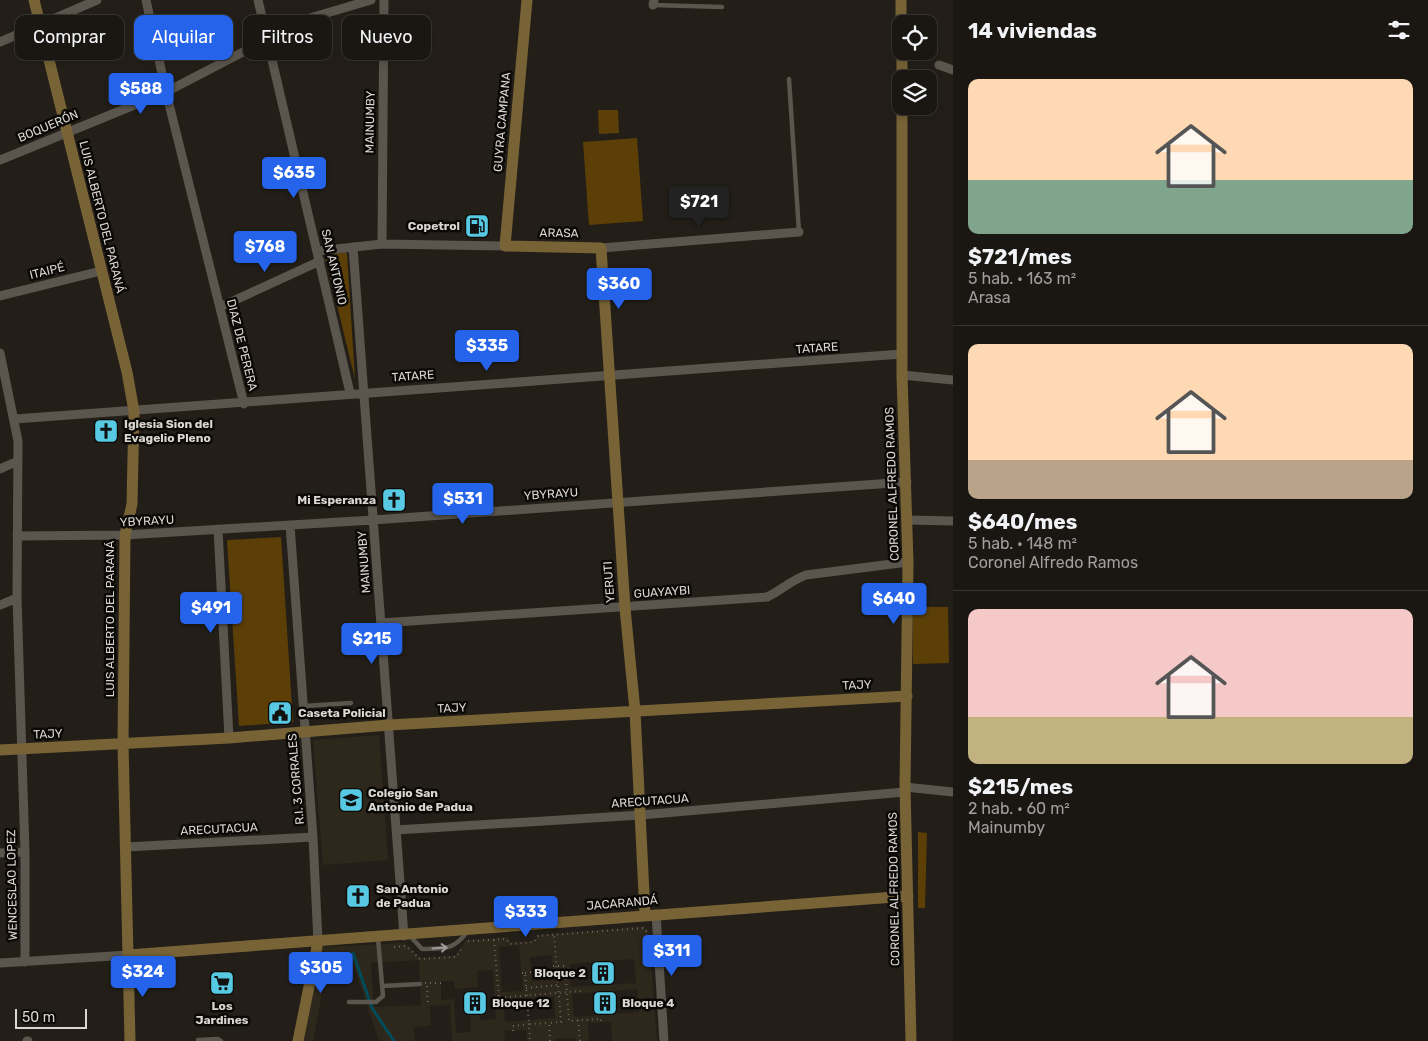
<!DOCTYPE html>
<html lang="es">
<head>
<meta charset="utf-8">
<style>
  :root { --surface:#1a1712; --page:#272420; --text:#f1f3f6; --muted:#9f9f9f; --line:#383632; --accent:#2563eb }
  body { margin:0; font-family:Rubik,sans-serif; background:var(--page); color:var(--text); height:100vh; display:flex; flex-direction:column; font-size:19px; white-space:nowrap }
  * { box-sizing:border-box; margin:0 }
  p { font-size:16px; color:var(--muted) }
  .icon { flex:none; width:28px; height:28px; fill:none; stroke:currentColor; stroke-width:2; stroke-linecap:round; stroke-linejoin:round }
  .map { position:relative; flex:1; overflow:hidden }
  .details { display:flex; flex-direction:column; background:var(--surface); width:475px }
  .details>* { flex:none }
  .top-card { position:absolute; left:15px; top:15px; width:475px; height:45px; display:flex; gap:10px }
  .fabs { position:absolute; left:892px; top:15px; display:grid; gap:10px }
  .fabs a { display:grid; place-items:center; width:45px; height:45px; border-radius:10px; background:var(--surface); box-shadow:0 2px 8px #0003,0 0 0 1px var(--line); font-size:25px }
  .scale { position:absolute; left:15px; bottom:12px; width:72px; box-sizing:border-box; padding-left:5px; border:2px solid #dad7d3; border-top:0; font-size:14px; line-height:18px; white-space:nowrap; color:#dad7d3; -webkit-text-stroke:4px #0b0906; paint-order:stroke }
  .price { position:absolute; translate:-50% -42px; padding:0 11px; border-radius:5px; background:var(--accent); color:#fff; font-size:16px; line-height:32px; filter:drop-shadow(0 1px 2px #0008) }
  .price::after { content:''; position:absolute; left:50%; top:30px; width:15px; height:11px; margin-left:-8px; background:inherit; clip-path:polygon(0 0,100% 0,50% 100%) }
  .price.current { background:#222; color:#fff }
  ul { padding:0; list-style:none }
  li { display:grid; align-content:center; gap:10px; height:265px; padding:0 15px }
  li+li { border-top:1px solid var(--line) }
  li span { display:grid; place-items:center; height:155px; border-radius:10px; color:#555 }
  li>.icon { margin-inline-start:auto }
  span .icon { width:90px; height:90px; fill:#fffc; stroke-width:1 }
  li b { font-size:21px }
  h2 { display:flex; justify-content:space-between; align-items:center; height:60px; padding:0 15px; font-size:21px }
  .tag { padding:0 18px; border-radius:10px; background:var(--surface); box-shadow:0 2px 8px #0003,0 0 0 1px var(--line); font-size:18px; line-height:45px }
  .tag.current { background:var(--accent); color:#fff }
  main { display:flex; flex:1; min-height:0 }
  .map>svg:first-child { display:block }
  .built { fill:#2e271b; fill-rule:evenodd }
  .green { fill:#5b3f06 }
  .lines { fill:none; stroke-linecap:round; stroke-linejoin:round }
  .stream { stroke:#004c5a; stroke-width:3 }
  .path { stroke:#6a6660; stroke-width:2; stroke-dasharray:1 4; stroke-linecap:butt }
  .lane { stroke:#5a554d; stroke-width:4.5 }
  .street { stroke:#5a554d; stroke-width:9 }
  .secondary { stroke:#776336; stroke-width:11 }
  .oneway { stroke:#a09c97 }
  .labels { text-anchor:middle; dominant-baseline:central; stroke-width:5; stroke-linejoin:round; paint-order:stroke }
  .street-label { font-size:12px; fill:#dad7d3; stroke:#0b0906 }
  .poi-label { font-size:12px; font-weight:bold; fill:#dad7d3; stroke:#0b0906; text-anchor:start }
</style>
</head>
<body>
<main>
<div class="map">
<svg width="953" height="1041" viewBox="0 0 953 1041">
  <rect width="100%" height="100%" fill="#231f18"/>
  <!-- built -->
  <path class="built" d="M379,735L388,860L323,865L313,740Z
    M644,926L649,932L657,1041H612L611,1022L588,1023L589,1041H576L575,1038L555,1039V1041H527L526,1030L504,1031L505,1041H452L450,1005L430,1006L431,1026L414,1027L415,1041H379L352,960L328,961L313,1041H303L318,951L323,947L405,943L421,958L456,955L466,940L507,937L511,942L533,941L538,935ZM519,945L523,991L502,992L499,947ZM552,955L554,980L532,981L530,957ZM634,959L636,983L571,987L570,964ZM419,960L421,1005L374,1007L371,963ZM493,970L496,1019L480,1020L479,1006L470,1007L471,1032L456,1033L454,999L441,1000V981H454L455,989L478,987L477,971ZM637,989L639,1012L574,1017L572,994ZM554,997L555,1018L505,1022L504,1000Z"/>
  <!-- green -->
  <path class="green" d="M598,110H618L619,133L599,134Z
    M637,138L643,221L589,225L583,142Z
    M345,252L347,254L355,379L325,256Z
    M281,537L293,722L239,726L227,540Z
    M913,607H948L949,663L913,664Z
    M918,832L927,833L925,908H918Z"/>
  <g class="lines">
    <!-- stream -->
    <path class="stream" d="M353,953L372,1008L394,1041"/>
    <!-- path -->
    <path class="path" d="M494,940L499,998
      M468,941L506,939L510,944L534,942L538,936L643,928L648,933
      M394,947L406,946L420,959L456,957L462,948
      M553,966H565L569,1021L601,1019V1022
      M522,973H525L529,1024L549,1023
      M525,973L531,972
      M425,983H441
      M427,986L428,1006
      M526,988L558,985
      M495,998L581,991V994
      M578,1020L580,1041
      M513,1031V1026L529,1024L530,1041
      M550,1041L549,1023L561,1022L554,935"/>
    <!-- lane -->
    <path class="lane" d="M653,5L722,7
      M789,79L799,232
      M304,706L351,703
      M410,936L422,949C444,948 453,951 467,932
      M383,986L420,984
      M349,1002H376L383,996L378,938
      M198,1040L218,1039L221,1041"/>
    <!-- street -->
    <path class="street" d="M146,0L166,92L244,404
      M258,0L350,393
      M653,5L654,0
      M266,31L371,0
      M0,42L97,0
      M939,65L953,70
      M0,160L166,92L268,39
      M382,244L384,0
      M353,247L404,936
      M601,248L799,232
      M318,251L382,244L505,246
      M0,296L101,271
      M220,307L320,261
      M0,353L18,441L17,598L25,852V962
      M902,375L953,380
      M15,419C311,398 606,375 902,354
      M0,469L18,461
      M908,520L953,521
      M290,525L313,837L318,942
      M218,529L229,738
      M17,536L125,535L373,520L907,482
      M0,605L17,598
      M381,623L767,597C781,591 791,580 806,575L908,562
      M905,787L953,792
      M396,830L641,815L905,792
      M126,847L313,837
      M0,853L25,852
      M656,914L664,1041
      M0,963L129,955
      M27,1041H28"/>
    <!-- secondary -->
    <path class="secondary" d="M34,0L127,372L134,411L132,504L125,535L123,744L130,1041
      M527,0L505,246L601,248L625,608L635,711L645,914
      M901,0V24
      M902,51V79
      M902,106V375L908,562L905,787L911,1041
      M0,750L229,738L389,725L907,696
      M129,955C389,937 648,914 908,896
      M298,1041L318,942"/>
  </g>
  <!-- one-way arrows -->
  <defs><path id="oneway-shaft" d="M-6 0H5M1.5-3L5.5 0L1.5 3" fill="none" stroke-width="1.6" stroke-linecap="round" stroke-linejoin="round" transform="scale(1.25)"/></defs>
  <use class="oneway" href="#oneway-shaft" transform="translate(440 948) rotate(-4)"/>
  <!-- icons -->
  <defs>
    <symbol id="fuel-square" viewBox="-11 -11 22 22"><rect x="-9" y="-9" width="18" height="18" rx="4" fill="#57c9e2" stroke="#0b0906"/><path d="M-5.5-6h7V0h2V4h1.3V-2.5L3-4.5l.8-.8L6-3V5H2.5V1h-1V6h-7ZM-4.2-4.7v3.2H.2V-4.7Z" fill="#111"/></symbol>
    <symbol id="church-square" viewBox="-11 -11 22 22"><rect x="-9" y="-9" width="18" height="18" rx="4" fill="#57c9e2" stroke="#0b0906"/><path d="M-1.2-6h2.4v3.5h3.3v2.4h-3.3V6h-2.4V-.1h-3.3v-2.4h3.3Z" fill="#111"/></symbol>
    <symbol id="civic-square" viewBox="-11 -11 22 22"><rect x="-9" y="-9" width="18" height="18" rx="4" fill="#57c9e2" stroke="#0b0906"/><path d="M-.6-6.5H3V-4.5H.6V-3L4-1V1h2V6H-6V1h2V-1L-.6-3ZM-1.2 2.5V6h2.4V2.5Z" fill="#111"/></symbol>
    <symbol id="school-square" viewBox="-11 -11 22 22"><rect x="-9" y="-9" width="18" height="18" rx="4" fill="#57c9e2" stroke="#0b0906"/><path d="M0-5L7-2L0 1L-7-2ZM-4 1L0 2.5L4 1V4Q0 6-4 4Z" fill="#111"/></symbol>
    <symbol id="building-square" viewBox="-11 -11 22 22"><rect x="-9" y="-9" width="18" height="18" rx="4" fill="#57c9e2" stroke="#0b0906"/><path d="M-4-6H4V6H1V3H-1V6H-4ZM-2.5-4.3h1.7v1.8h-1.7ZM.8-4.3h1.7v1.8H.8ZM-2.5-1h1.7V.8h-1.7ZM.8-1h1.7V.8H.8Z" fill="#111"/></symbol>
    <symbol id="supermarket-square" viewBox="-11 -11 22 22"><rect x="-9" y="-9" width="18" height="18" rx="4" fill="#57c9e2" stroke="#0b0906"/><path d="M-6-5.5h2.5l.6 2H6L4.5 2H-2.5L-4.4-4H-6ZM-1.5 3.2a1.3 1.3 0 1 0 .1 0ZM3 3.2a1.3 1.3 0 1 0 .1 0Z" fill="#111"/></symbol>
  </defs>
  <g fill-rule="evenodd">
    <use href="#fuel-square" x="463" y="212" width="28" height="28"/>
    <use href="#church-square" x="92" y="417" width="28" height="28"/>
    <use href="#church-square" x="380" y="486" width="28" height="28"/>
    <use href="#civic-square" x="266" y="699" width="28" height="28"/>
    <use href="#school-square" x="337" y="786" width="28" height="28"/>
    <use href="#church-square" x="344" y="882" width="28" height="28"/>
    <use href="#building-square" x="589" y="959" width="28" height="28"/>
    <use href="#supermarket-square" x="208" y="969" width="28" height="28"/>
    <use href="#building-square" x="461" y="989" width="28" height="28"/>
    <use href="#building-square" x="591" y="989" width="28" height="28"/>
  </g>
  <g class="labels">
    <!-- street labels -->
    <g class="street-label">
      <text transform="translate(370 122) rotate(-89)">MAINUMBY</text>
      <text transform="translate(502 122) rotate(-85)">GUYRA CAMPANA</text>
      <text transform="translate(48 126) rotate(-23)">BOQUERÓN</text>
      <text transform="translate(102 217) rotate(76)">LUIS ALBERTO DEL PARANÁ</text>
      <text transform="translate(559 233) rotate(1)">ARASA</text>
      <text transform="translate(334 267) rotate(77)">SAN ANTONIO</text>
      <text transform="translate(47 271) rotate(-14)">ITAIPÉ</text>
      <text transform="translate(242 345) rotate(76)">DIAZ DE PERERA</text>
      <text transform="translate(817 348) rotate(-4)">TATARE</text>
      <text transform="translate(413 376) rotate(-4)">TATARE</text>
      <text transform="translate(892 484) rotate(-92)">CORONEL ALFREDO RAMOS</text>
      <text transform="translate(551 494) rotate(-4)">YBYRAYU</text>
      <text transform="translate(147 521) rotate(-3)">YBYRAYU</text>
      <text transform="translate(364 562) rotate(-94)">MAINUMBY</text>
      <text transform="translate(609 582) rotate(-94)">YERUTI</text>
      <text transform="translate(662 592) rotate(-4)">GUAYAYBI</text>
      <text transform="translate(110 619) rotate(-90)">LUIS ALBERTO DEL PARANÁ</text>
      <text transform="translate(857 685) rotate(-3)">TAJY</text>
      <text transform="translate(452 708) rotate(-3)">TAJY</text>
      <text transform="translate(48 734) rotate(-3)">TAJY</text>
      <text transform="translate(296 779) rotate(-95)">R.I. 3 CORRALES</text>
      <text transform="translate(650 801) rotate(-4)">ARECUTACUA</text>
      <text transform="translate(219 829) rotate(-3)">ARECUTACUA</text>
      <text transform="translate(12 885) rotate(-91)">WENCESLAO LOPEZ</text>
      <text transform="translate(894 889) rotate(-91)">CORONEL ALFREDO RAMOS</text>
      <text transform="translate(622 903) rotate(-5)">JACARANDÁ</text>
    </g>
    <!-- poi labels -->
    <g class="poi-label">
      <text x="460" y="226" text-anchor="end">Copetrol</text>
      <text x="124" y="424">Iglesia Sion del<tspan x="124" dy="14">Evagelio Pleno</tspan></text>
      <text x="376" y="500" text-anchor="end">Mi Esperanza</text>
      <text x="298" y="713">Caseta Policial</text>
      <text x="368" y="793">Colegio San<tspan x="368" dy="14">Antonio de Padua</tspan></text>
      <text x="376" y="889">San Antonio<tspan x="376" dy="14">de Padua</tspan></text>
      <text x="586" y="973" text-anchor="end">Bloque 2</text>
      <text x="492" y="1003">Bloque 12</text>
      <text x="622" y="1003">Bloque 4</text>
      <text x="222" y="1006" text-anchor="middle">Los<tspan x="222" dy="14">Jardines</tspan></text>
    </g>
  </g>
</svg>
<div class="fabs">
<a><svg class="icon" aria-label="locate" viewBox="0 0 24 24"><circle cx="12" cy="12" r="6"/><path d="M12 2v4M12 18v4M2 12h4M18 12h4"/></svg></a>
<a><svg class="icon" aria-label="layers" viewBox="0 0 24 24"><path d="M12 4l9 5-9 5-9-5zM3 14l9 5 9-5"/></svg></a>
</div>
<div class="scale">50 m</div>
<b class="price" style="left:141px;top:115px">$588</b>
<b class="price" style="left:294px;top:199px">$635</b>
<b class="price current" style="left:699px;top:228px">$721</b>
<b class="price" style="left:265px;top:273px">$768</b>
<b class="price" style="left:619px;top:310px">$360</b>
<b class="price" style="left:487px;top:372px">$335</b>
<b class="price" style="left:463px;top:525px">$531</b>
<b class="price" style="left:894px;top:625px">$640</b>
<b class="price" style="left:211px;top:634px">$491</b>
<b class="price" style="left:372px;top:665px">$215</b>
<b class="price" style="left:526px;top:938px">$333</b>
<b class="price" style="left:672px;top:977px">$311</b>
<b class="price" style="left:321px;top:994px">$305</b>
<b class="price" style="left:143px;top:998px">$324</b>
<div class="top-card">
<a class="tag">Comprar</a>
<a class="tag current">Alquilar</a>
<a class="tag">Filtros</a>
<a class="tag">Nuevo</a>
</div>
</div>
<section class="details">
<h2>14 viviendas<svg class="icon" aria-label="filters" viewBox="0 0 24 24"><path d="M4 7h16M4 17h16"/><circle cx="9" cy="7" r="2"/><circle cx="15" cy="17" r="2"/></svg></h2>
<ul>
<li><span style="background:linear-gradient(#ffd9b3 65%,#7fa58c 0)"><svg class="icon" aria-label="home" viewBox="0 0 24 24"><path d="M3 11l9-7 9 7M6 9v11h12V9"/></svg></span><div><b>$721/mes</b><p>5 hab. · 163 m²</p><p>Arasa</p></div></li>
<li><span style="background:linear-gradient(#ffd9b3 75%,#b9a48a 0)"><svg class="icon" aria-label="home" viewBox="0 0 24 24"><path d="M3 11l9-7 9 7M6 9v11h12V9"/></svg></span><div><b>$640/mes</b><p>5 hab. · 148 m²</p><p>Coronel Alfredo Ramos</p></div></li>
<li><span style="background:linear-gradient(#f6c9c9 70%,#c2b280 0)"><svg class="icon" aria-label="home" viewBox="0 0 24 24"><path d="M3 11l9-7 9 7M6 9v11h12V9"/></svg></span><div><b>$215/mes</b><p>2 hab. · 60 m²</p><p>Mainumby</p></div></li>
</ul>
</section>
</main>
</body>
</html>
